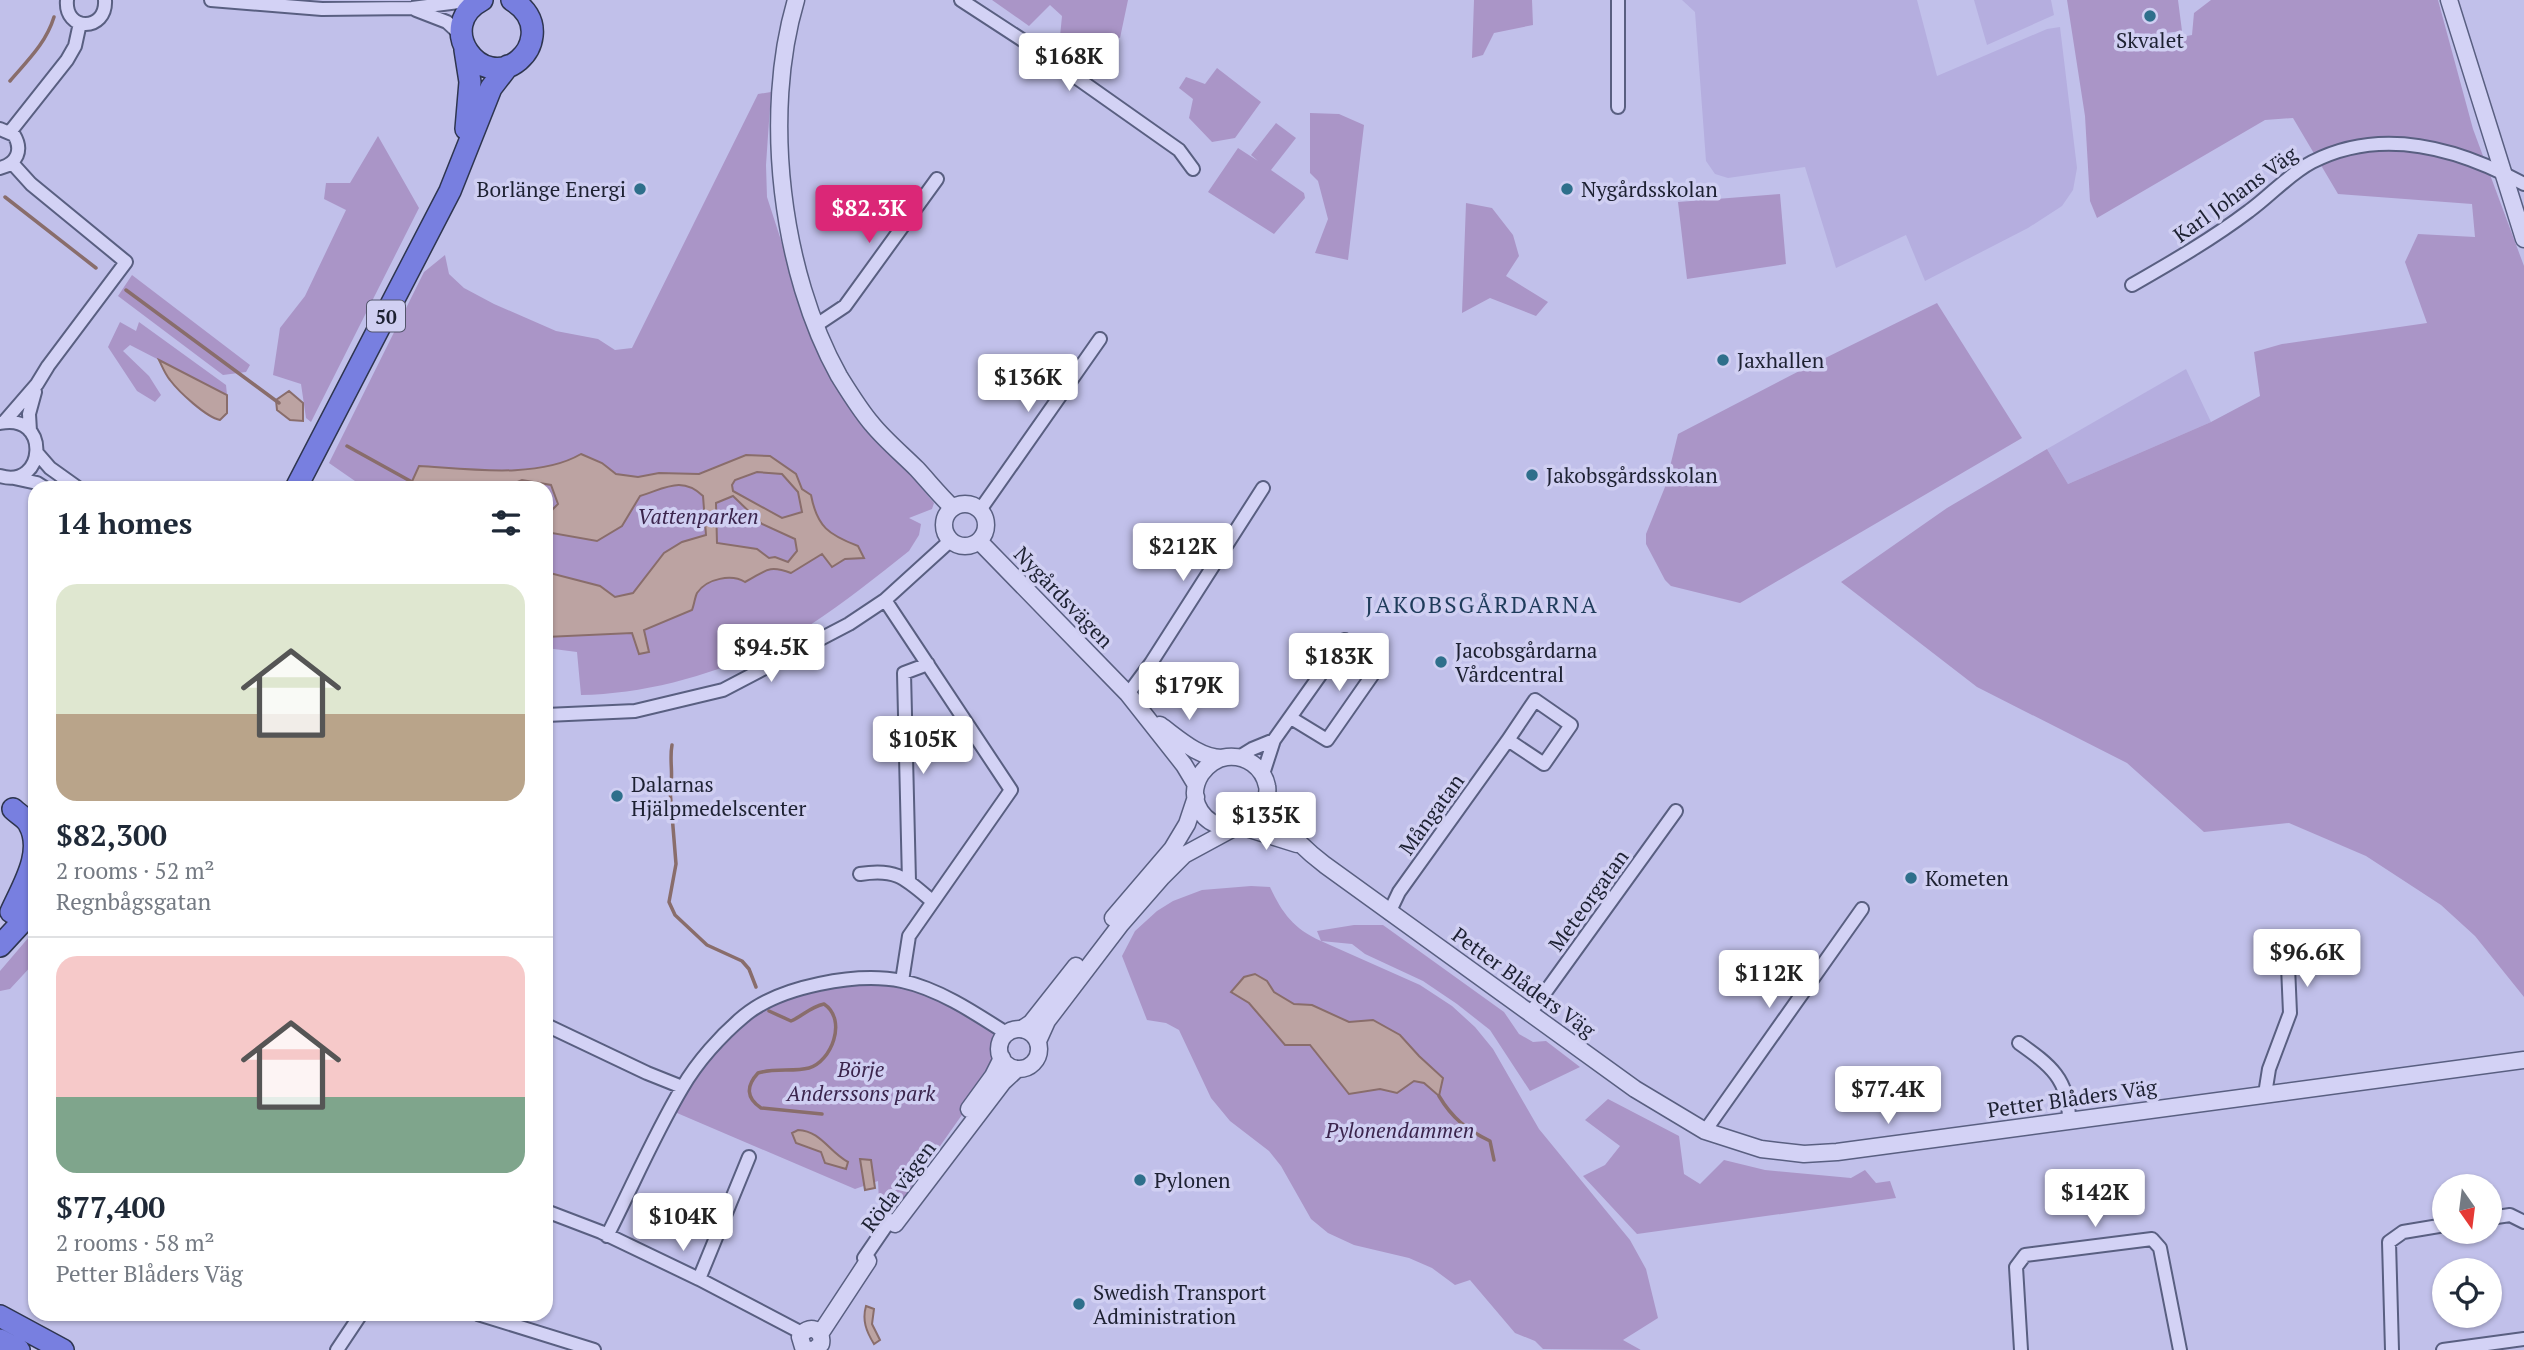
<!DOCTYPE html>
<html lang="en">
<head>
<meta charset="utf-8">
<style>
  :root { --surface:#fff; --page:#f6f6f7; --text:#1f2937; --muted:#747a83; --line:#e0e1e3; --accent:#db2777 }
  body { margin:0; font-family:"PT Serif",serif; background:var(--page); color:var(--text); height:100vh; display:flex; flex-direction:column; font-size:26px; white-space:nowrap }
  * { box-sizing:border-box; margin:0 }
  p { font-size:23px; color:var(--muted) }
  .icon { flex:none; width:38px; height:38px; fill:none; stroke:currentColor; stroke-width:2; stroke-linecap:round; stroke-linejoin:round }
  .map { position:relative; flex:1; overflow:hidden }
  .sheet { position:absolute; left:28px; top:481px; width:525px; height:840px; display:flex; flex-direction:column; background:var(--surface); border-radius:21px; box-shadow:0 2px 5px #0004 }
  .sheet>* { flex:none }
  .needle { width:46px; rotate:166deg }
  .tools { position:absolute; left:2432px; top:1174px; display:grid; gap:14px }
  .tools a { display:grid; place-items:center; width:70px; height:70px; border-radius:50%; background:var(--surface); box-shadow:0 2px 5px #0004; font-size:35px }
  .price { position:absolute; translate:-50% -60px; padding:0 16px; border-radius:7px; background:#fff; color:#222; font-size:23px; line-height:46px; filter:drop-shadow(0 2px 4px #0008) }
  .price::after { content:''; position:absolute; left:50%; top:42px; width:21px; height:16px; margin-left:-10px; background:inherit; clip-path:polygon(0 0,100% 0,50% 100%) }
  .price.selected { background:var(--accent); color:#fff }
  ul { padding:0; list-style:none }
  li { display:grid; align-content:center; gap:14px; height:371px; padding:0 28px }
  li+li { border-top:2px solid var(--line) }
  li span { display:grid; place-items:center; height:217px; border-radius:21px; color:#555 }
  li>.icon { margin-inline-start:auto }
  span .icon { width:126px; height:126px; fill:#fffc; stroke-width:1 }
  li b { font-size:30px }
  h2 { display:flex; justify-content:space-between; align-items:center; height:84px; padding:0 28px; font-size:30px }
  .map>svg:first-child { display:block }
  .farmland { fill:#b5aedf }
  .green { fill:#aa95c7 }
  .water { fill:#bca3a2; stroke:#896d6b; stroke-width:2; fill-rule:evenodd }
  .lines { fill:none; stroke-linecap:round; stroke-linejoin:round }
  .stream { stroke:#896d6b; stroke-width:3.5 }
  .minor-casing { stroke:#595f81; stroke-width:16 }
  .tertiary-casing { stroke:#595f81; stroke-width:19 }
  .trunk-casing { stroke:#2e354f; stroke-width:24 }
  .minor { stroke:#d3d2f5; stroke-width:12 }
  .tertiary { stroke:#d3d2f5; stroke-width:16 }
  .trunk { stroke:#787fe0; stroke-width:21 }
  .poi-dot { fill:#2e6f8b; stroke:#d0cff2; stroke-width:2.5 }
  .labels { text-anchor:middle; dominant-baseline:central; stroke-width:7; stroke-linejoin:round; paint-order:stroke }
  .shield { fill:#d0cff2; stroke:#53556c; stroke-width:2 }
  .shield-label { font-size:19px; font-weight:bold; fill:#1d2132 }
  .poi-label { font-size:21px; fill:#1d2132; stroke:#d0cff2; text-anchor:start }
  .street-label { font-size:21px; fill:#1d2132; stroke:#d0cff2 }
  .park-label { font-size:21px; font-style:italic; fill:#3b254d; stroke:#d0cff2 }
  .neighbourhood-label { font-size:23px; letter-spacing:2px; fill:#1f3c5b; stroke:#d0cff2 }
</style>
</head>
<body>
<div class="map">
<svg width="2524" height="1350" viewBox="0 0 2524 1350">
  <rect width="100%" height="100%" fill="#c1c0ea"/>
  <!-- farmland -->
  <path class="farmland" d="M1682,0H1917L1937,76L2047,29L2060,27L2077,168L2073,190L2062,206L2028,228L1925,281L1906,235L1836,268L1805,167L1728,178L1715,174L1706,161L1695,12Z
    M1974,0H2051L2054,15L1987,45Z
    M2186,369L2211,422L2068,484L2047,449Z"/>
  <!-- green -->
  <path class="green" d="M992,0H1128L1120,38L1096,33L1082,60L1059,47L1062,16L1050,5L1029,26Z
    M1474,0H1532L1533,25L1494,33L1483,55L1472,58Z
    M2067,0H2178L2182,31L2123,38L2124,48L2192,35L2194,13L2211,0H2438L2473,129L2524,266V997L2475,936L2441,905L2366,856L2289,823L2204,832L2127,763L1977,687L1841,582L1947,508L2047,449L2068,484L2211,422L2260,396L2254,352L2282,344L2427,323L2405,262L2418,234L2475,237L2472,204L2338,194L2293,118L2265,120L2097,218L2090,201L2085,116Z
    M1217,68L1261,102L1235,138L1212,142L1189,118L1193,99L1179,88L1186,77L1205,84Z
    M771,92L766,165L767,197L810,330L867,423L934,503L932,509L909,518L921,524L919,535L909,551C876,577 844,603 810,625C746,666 657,694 581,695L577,652L546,648V488H365L329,463L424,272L445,255L449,274L464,288L494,304L556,331L598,339L615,350L632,348L758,94Z
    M1310,113L1339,114L1364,125L1348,260L1315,253L1328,219L1318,181L1310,173Z
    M1276,123L1296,138L1271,170L1304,193L1305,198L1274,234L1208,192L1238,148L1258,161L1251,155Z
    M378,136L419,208L311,422L306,418L301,384L273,375L280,328L305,296L346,210L324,199L326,183H350Z
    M1780,194L1786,264L1687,279L1678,202Z
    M1466,203L1492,208L1513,235L1519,256L1506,276L1548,302L1536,316L1490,298L1462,313Z
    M132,275L250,365L246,372L223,375L118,296Z
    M1937,303L2022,438L1740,603L1671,586L1665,580L1646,544V534L1665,487L1678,434L1809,366Z
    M120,322L136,331L139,322L226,385L227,395L130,345L123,351L149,376L161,395L155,402L137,391L108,347Z
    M1251,886L1270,887C1282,913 1294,929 1321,941L1317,931L1354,925H1383L1504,1012L1519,1034L1533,1042L1546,1041L1580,1067L1530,1091L1490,1030L1457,1004L1423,981L1365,954L1352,944L1321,941L1420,985L1452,1006L1475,1027L1493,1049L1539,1129L1630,1240L1646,1269L1658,1318L1623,1340L1641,1350L1543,1349L1535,1341L1515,1333L1470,1280L1455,1285L1432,1268L1409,1258L1354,1245L1328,1233L1311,1219L1281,1166L1269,1151L1230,1121L1211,1098L1179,1030L1166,1023L1147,1020L1122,956L1135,931L1157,911L1173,901L1202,890Z
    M35,930V962L10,989L0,991V971Z
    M902,981L1006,1033L999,1046L1002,1058L895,1210L879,1202L878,1181L855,1189L670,1110L682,1087L745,1014L817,984Z
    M1608,1099L1679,1136L1684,1174L1700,1184L1724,1160L1765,1170L1851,1178L1865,1170L1876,1183L1890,1181L1896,1198L1637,1234L1583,1176L1605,1165L1620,1146L1585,1120Z"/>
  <!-- water -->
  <path class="water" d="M159,360L227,395V413L220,420C206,417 179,392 170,380C165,374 162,366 159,360Z
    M289,391L303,403V421L290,420L277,410L276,400Z
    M581,454L602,463L616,474L638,477L659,473L699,474L746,455L770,456L796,474L802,489L811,495C817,527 829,535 858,546L864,558L845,559L832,567L822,554L791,573C767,564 765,572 745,582C732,574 707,578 697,593C695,597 694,605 692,610L644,630L649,652L639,654L632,633L546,637V572L600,586L615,597L633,593L664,553L682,542L706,535L703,496C682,476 666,488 640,496L622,526L597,541L546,532V516L558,504L551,485L522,480L503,488H409L419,466C469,469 538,479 581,454ZM757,472L782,474L798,492L802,512L782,518L733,491L732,485L735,480ZM733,496L762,524L795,539L797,551L788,562L775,557L769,558L757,549L717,543L716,503Z
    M1255,974L1267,981L1274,992L1294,1004L1312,1005L1349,1022L1373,1020L1400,1035L1419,1056L1443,1078L1439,1096L1424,1083L1414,1081L1397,1093L1380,1089L1349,1094L1310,1045H1285L1249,1003L1231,992L1244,977Z
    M798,1130C821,1131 829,1152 848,1162L846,1169L825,1163L821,1152L796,1143L792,1133Z
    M860,1159L871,1160L875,1188L865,1190Z
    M866,1306L874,1309L872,1324L880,1340L874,1344C866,1331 862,1320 866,1306Z"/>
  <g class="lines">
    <!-- stream -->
    <path class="stream" d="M10,81C28,60 46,43 54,17
      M5,197L96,268
      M126,290L279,403
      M347,446L412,482
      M672,745C669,761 674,775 670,790L676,864L669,902L675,915L707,945L742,961L749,969L756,987
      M769,1011L791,1021C803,1016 810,1007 824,1004C848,1020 831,1062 809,1068C794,1072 774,1068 758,1073C746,1086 746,1098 761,1108L822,1114
      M1439,1096C1452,1118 1467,1130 1490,1141L1494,1160"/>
    <defs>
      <path id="minor" d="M67,0C64,32 107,32 105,0
        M211,0L322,9L412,8L474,0
        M961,0L1033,47L1179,150L1193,169
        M1618,0V107
        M416,10L447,22L461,35
        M0,129L14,135C23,150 17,164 0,168
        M10,132L67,60L75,46L80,23
        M2132,285C2172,262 2212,239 2249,211C2270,196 2289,174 2312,162C2382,126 2458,148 2524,184
        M815,326L845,306L937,179
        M4,422L37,384L48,366L126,262L31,184L12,163
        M30,431L29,414L35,392
        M37,453L50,468L78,488
        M0,476C46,490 51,412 0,423
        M14,478L37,483L45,488
        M980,510L1100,339
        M885,600L1011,790L909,936L902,981
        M1128,694L1151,663L1263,488
        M546,715L635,711L723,690L849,624L885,600L951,540
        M1239,757L1252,749L1274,740
        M1263,774L1274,740L1345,640L1380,664L1327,740L1291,718
        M860,874C896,868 905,878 932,901
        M909,881L904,673L928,664
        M1389,913L1399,892L1508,740L1544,764L1571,725L1535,700L1508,740
        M1531,1012L1676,811
        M546,1025L647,1073L682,1087
        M2019,1043C2050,1065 2069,1079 2069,1120
        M2265,1094L2269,1069L2290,1013L2288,966
        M1705,1131L1862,909
        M546,1211L601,1232L699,1279L802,1333
        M2490,1218L2510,1215L2524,1222
        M607,1236C632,1187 654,1135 682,1088C697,1062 721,1035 744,1016C780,986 857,972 902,981C939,989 975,1013 1006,1033
        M864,1258L890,1220
        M699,1279L749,1157
        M478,1314L594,1350
        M337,1350L361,1314
        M2021,1350L2016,1267L2025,1255L2152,1239L2160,1248L2180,1350
        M2392,1350L2389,1242L2403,1232L2445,1225
        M2443,1350L2524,1339"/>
      <path id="tertiary" d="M796,0C762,114 781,272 839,376C849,392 860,410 872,424C885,440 902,454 917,469C929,482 940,496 953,508
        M2449,0L2524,239
        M944 525a21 21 0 1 1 42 0a21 21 0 1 1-42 0Z
        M979,541L1128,694L1184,765L1196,785
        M1160,725C1178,738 1199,758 1222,758
        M1267,797C1251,858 1173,819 1201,774C1207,765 1217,758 1227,757C1246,755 1263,767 1267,786C1268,789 1267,793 1267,796C1269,804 1276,813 1280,820C1293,839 1308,852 1325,865L1635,1089L1705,1131L1761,1149L1804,1154L1837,1152L2524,1060
        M1243,827L1297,844
        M1113,918L1172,849L1187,824L1196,797
        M1022,1029L1031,1023L1076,966
        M999 1049a20 20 0 1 1 40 0a20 20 0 1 1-40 0Z
        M1038,1041L1047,1021L1121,924L1162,877L1184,855L1232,829
        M969,1109L993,1076L1002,1058
        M895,1224L1003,1082L1017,1069
        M820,1334L868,1261
        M809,1350L803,1347L800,1337C808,1323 824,1329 821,1344L814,1350"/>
      <path id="trunk" d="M482,0C433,26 481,92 519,60C526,54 531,45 532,36C534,20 525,8 512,0
        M465,50L470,82L466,129
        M296,488L450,191L491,88L508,66
        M11,912C22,887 45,852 29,824C26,818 18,814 13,809
        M0,946L35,908
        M0,1316L63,1350
        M0,1340L19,1350"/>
    </defs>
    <!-- minor casing -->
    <use href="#minor" class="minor-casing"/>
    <!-- tertiary casing -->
    <use href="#tertiary" class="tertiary-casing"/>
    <!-- trunk casing -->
    <use href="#trunk" class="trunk-casing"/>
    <!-- minor -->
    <use href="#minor" class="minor"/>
    <!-- tertiary -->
    <use href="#tertiary" class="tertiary"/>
    <!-- trunk -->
    <use href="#trunk" class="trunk"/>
  </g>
  <!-- markers -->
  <g class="poi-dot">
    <circle cx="2150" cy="16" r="7"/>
    <circle cx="640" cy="189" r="7"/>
    <circle cx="1567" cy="189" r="7"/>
    <circle cx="1723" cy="360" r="7"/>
    <circle cx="1532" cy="475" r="7"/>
    <circle cx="1441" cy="662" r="7"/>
    <circle cx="617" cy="796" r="7"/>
    <circle cx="1911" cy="878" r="7"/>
    <circle cx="1140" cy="1180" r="7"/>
    <circle cx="1079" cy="1304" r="7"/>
  </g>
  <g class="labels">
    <!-- shield labels -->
    <rect class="shield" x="367" y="300.5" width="38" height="31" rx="5"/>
    <g class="shield-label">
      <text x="386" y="316">50</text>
    </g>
    <!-- poi labels -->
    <g class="poi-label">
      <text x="2150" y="40" text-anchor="middle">Skvalet</text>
      <text x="626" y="189" text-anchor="end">Borlänge Energi</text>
      <text x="1581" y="189">Nygårdsskolan</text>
      <text x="1737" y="360">Jaxhallen</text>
      <text x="1546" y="475">Jakobsgårdsskolan</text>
      <text x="1455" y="650">Jacobsgårdarna<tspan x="1455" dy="24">Vårdcentral</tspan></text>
      <text x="631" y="784">Dalarnas<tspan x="631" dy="24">Hjälpmedelscenter</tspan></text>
      <text x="1925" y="878">Kometen</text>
      <text x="1154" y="1180">Pylonen</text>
      <text x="1093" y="1292">Swedish Transport<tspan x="1093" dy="24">Administration</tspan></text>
    </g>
    <!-- street labels -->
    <g class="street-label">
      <text transform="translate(2235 194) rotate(-36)">Karl Johans Väg</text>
      <text transform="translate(1064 597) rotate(46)">Nygårdsvägen</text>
      <text transform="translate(1431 814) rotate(-54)">Mångatan</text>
      <text transform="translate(1588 900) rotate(-54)">Meteorgatan</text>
      <text transform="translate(1524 982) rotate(36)">Petter Blåders Väg</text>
      <text transform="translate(2072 1098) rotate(-8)">Petter Blåders Väg</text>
      <text transform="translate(898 1186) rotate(-53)">Röda vägen</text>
    </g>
    <!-- park labels -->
    <g class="park-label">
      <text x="698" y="516">Vattenparken</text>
      <text x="861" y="1069">Börje<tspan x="861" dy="24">Anderssons park</tspan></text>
      <text x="1400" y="1130">Pylonendammen</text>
    </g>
    <!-- neighbourhood labels -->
    <g class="neighbourhood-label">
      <text x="1482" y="604">JAKOBSGÅRDARNA</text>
    </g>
  </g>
</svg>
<div class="tools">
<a><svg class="needle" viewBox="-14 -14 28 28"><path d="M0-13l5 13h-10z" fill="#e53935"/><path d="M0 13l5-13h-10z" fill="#747a83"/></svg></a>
<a><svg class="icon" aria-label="locate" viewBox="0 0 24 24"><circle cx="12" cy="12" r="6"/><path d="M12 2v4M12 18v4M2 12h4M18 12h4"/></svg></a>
</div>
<b class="price" style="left:1069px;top:93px">$168K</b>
<b class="price selected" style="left:869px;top:245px">$82.3K</b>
<b class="price" style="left:1028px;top:414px">$136K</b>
<b class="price" style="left:1183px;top:583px">$212K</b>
<b class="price" style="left:771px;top:684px">$94.5K</b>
<b class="price" style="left:1339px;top:693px">$183K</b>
<b class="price" style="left:1189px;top:722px">$179K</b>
<b class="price" style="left:923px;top:776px">$105K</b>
<b class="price" style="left:1266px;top:852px">$135K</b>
<b class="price" style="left:2307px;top:989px">$96.6K</b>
<b class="price" style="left:1769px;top:1010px">$112K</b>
<b class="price" style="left:1888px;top:1126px">$77.4K</b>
<b class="price" style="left:2095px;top:1229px">$142K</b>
<b class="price" style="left:683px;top:1253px">$104K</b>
<section class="sheet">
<h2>14 homes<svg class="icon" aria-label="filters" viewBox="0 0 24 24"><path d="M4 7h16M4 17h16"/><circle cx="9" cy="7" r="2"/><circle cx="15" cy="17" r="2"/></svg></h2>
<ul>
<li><span style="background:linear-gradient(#dfe7d0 60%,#b9a48a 0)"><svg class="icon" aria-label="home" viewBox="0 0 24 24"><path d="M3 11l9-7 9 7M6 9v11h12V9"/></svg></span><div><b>$82,300</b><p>2 rooms · 52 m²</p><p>Regnbågsgatan</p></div></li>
<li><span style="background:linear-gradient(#f6c9c9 65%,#7fa58c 0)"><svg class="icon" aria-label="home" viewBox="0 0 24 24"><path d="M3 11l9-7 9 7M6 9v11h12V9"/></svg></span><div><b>$77,400</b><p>2 rooms · 58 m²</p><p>Petter Blåders Väg</p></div></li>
</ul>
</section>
</div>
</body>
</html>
